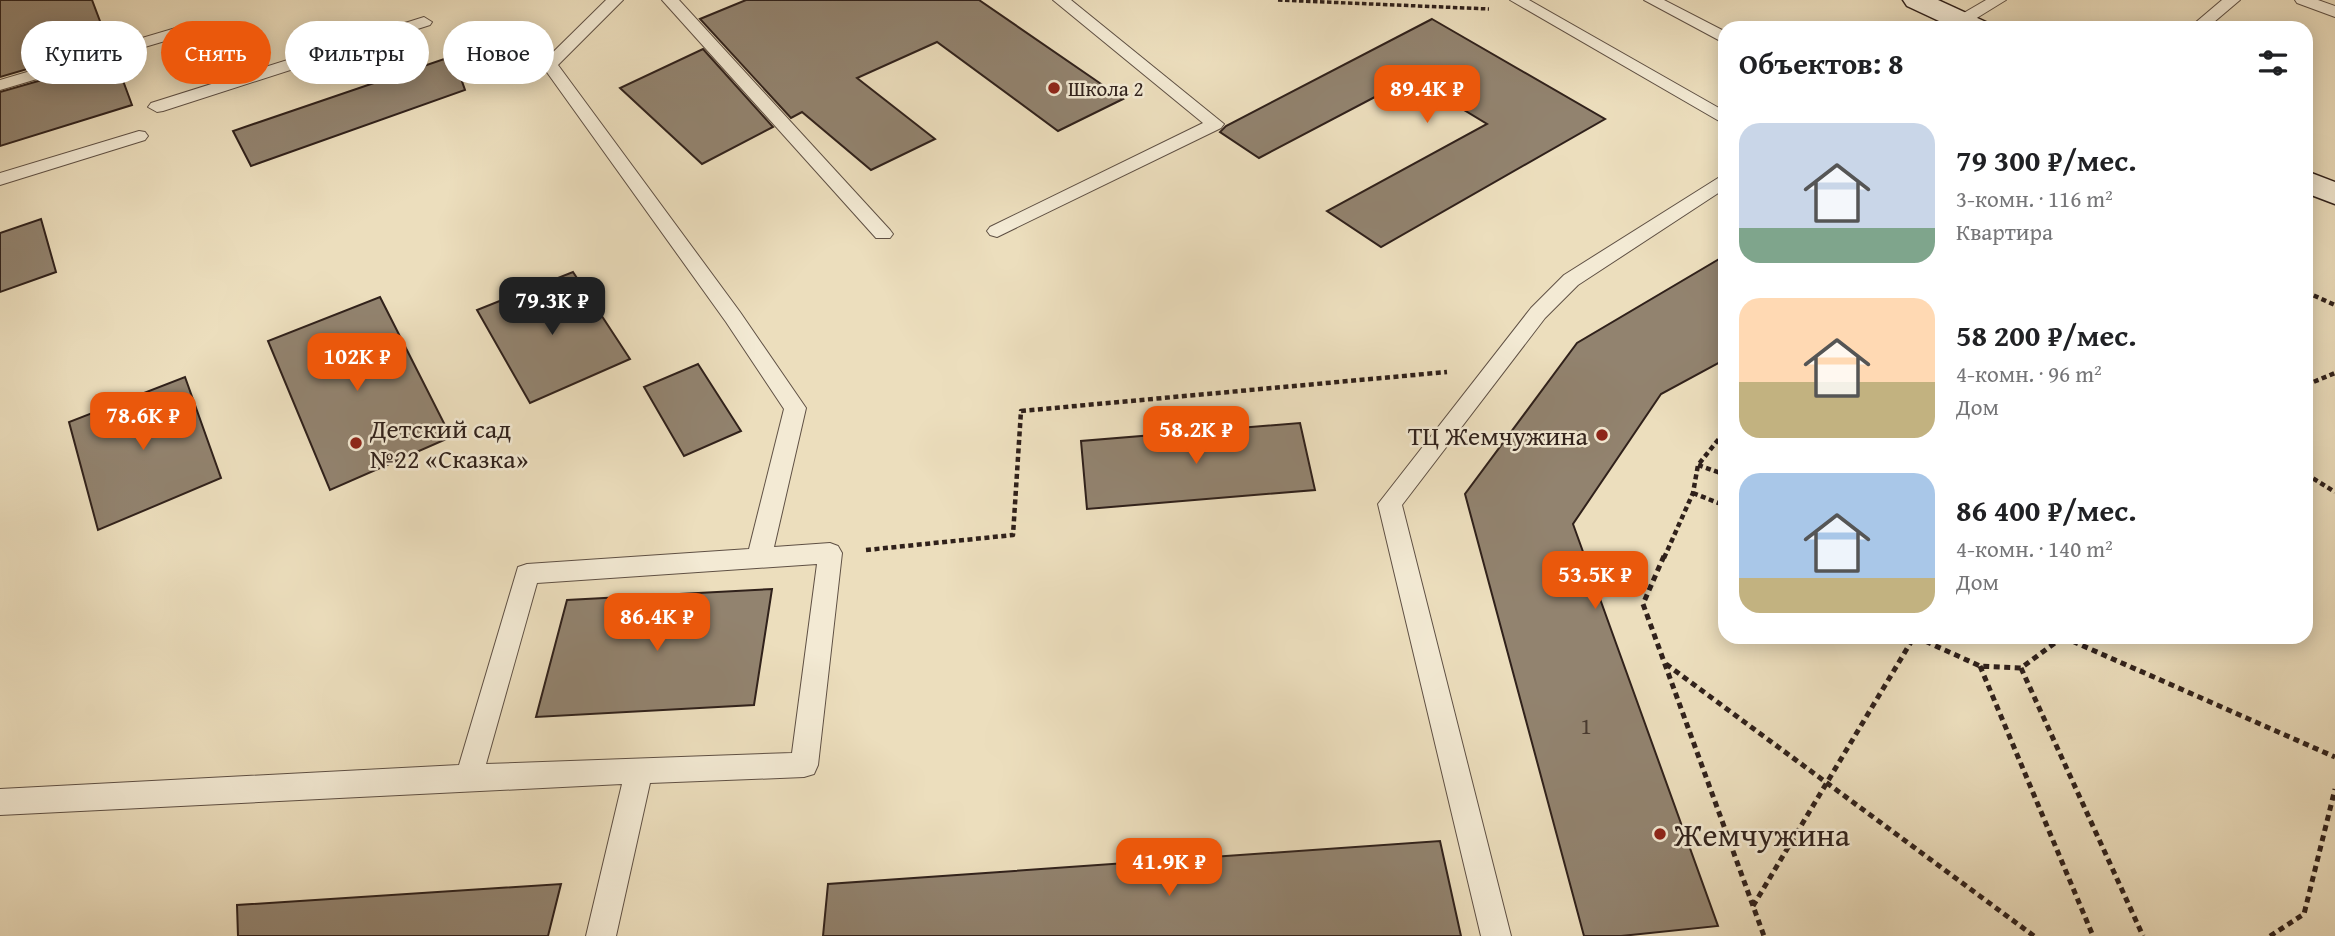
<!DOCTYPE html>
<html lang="ru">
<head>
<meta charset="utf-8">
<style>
  :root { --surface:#fff; --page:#f6f6f6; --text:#202124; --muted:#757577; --accent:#ea580c }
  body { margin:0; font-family:"Gentium Book Plus",serif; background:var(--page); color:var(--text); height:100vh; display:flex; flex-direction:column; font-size:26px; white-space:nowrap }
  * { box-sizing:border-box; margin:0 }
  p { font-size:23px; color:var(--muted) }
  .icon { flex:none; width:38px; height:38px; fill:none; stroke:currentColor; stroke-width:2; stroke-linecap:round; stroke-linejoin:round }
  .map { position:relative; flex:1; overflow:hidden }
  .details { position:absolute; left:1718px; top:21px; width:595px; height:623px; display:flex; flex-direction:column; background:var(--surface); border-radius:21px; box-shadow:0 4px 18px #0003 }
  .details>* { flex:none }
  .guide { position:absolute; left:21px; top:21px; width:665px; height:63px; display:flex; gap:14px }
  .price { position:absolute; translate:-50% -60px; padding:0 16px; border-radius:14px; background:var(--accent); color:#fff; font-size:23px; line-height:46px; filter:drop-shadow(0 2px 4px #0008) }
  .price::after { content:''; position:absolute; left:50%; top:42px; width:21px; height:16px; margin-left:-10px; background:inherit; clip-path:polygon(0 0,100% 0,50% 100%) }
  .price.on { background:#222; color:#fff }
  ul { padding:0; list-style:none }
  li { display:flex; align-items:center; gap:21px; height:175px; padding:0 21px }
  li span { display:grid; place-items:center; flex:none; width:196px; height:140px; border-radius:21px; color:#555 }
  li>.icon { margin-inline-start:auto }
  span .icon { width:84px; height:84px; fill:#fffc; stroke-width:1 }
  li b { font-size:30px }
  h2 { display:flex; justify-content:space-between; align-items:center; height:84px; padding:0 21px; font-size:30px }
  .chip { padding:0 24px; border-radius:32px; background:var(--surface); box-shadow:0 4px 18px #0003; font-size:24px; line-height:63px }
  .chip.on { background:var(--accent); color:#fff }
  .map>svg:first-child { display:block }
  .building { fill:#92836f; stroke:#30211b; stroke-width:2 }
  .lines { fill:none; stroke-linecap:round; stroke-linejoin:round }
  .lane-casing { stroke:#5f5044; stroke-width:2 }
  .secondary-casing { stroke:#30211b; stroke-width:3 }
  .path-far2 { stroke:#30211b; stroke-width:3.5; stroke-dasharray:4.5 2.5; stroke-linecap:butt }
  .path-far1 { stroke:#30211b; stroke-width:4.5; stroke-dasharray:5 3.5; stroke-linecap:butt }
  .path { stroke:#30211b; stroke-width:5; stroke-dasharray:6 4.5; stroke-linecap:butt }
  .lane { fill:#f3ead4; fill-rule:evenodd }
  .secondary { fill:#f3ead4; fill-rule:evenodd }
  .poi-dot { fill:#8f2418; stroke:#f3ead4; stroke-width:2.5 }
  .labels { text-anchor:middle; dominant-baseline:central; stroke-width:5; stroke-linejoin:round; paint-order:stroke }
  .far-poi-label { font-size:21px; fill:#30211b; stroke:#f3ead4; text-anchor:start }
  .number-label { font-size:23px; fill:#483a30 }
  .poi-label { font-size:26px; fill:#30211b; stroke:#f3ead4; text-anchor:start }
  .near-poi-label { font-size:32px; fill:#30211b; stroke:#f3ead4; text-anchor:start }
</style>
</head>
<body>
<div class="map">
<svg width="2335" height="936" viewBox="0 0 2335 936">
  <rect width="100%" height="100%" fill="#ecdebd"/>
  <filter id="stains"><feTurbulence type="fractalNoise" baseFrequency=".00286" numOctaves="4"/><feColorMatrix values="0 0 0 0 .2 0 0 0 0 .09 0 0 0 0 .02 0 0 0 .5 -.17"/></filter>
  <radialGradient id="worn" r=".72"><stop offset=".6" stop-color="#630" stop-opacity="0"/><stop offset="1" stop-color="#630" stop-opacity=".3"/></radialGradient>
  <!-- building -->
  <path class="building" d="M0,0H92L109,45L0,77Z
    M746,0H979L1123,99L1058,131L937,42L857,78L935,139L871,170L802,112L791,118L700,19Z
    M1432,19L1605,119L1381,247L1327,211L1487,124L1411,78L1259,158L1220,132L1226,126Z
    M703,49L773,127L702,164L620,88Z
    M453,56L465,90L251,166L233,131Z
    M115,59L132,105L0,146V92Z
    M41,219L56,272L0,292V233Z
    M1726,255V359L1661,394L1573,524L1718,926L1621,936H1584L1465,494L1577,343Z
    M573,272L630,359L530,403L477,310Z
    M380,297L451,437L330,490L268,341Z
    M698,364L741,431L684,456L644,387Z
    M185,377L221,478L98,530L69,422Z
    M1300,423L1315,490L1087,509L1081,441Z
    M772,589L754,705L536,717L567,600Z
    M1440,841L1461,936H823L828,884Z
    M561,884L548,936H238L237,905Z"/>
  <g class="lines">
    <defs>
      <path id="lane" d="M606,0H623L558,65L740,312L806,408L774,547L830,543L838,546L842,553L818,765L814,774L804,777L650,783L616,936H586L622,784L0,815V789L459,765L518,567L527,564L749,549L784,409L726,322L541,64ZM817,564L792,753L486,764L537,583Z
        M662,0H679L890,230L893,234L890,238H876Z
        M1053,0H1071L1224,124L1221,128L997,237L990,235L987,231L990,227L1203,123Z
        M1510,0H1529L1726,112V125Z
        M1644,0H1664L1726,32V44Z
        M1986,0H2006L1967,24H1955L1953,21L1955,18Z
        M2222,0H2240L2207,28H2189Z
        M2295,0H2318L2335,6V17L2297,3Z
        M424,17L432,22L430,25L163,111L157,112L148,107L151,103Z
        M196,22L204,27L202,30L0,90V80Z
        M139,131L145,132L148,136L145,140L0,185V173Z
        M1726,173V188L1578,285L1545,318L1402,505L1511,936H1481L1378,504L1531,308L1564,275Z"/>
      <path id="secondary" d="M1903,0H1938L1986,22L1990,28H1954L1907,6Z
        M2306,171L2335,182V204L2306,193Z"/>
    </defs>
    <!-- lane casing -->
    <use href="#lane" class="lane-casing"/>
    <!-- secondary casing -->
    <use href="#secondary" class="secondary-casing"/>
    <!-- path-far2 -->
    <path class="path-far2" d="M1278,0L1489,9"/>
    <!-- path-far1 -->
    <path class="path-far1" d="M2306,292L2335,305
      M2306,385L2335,373
      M1698,465L1726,475
      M2306,474L2335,492
      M1693,493L1726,506
      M866,550L1013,535L1021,411L1447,372
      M1664,558L1693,493L1698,465L1726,430"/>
    <!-- path -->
    <path class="path" d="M1664,556L1643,604L1764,936
      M1916,637L1980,666L2021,668L2063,637
      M2063,637L2335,757
      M1666,664L2034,936
      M1980,666L2093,936
      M2021,668L2143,936
      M1753,906L1914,637
      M2270,936L2304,914L2335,789"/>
    <!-- lane -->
    <use href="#lane" class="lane"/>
    <!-- secondary -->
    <use href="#secondary" class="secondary"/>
  </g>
  <!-- markers -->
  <g class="poi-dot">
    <circle cx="1054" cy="88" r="7"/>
    <circle cx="1602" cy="435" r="7"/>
    <circle cx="356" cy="443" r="7"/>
    <circle cx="1660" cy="834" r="7"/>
  </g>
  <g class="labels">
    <!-- far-poi labels -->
    <g class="far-poi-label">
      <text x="1068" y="88">Школа 2</text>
    </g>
    <!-- number labels -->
    <g class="number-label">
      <text x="1586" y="725">1</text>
    </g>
    <!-- poi labels -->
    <g class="poi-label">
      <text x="370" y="428">Детский сад<tspan x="370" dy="30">№22 «Сказка»</tspan></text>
      <text x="1588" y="435" text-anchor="end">ТЦ Жемчужина</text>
    </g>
    <!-- near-poi labels -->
    <g class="near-poi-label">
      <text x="1674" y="834">Жемчужина</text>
    </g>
  </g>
  <rect width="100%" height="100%" filter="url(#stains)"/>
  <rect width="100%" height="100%" fill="url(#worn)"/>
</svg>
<b class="price" style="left:1427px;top:125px">89.4K ₽</b>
<b class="price on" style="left:552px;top:337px">79.3K ₽</b>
<b class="price" style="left:357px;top:393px">102K ₽</b>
<b class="price" style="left:143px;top:452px">78.6K ₽</b>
<b class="price" style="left:1196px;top:466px">58.2K ₽</b>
<b class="price" style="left:1595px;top:611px">53.5K ₽</b>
<b class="price" style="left:657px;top:653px">86.4K ₽</b>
<b class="price" style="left:1169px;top:898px">41.9K ₽</b>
<div class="guide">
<a class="chip">Купить</a>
<a class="chip on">Снять</a>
<a class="chip">Фильтры</a>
<a class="chip">Новое</a>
</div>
<section class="details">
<h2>Объектов: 8<svg class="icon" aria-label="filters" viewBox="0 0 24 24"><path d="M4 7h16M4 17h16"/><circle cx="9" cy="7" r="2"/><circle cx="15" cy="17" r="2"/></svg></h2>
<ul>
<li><span style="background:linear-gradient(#c9d6e8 75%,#7fa58c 0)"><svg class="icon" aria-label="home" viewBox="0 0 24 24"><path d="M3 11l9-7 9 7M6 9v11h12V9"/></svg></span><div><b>79 300 ₽/мес.</b><p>3-комн. · 116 m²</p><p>Квартира</p></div></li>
<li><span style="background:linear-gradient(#ffd9b3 60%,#c2b280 0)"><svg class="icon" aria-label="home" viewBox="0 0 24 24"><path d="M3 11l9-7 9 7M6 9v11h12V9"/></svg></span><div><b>58 200 ₽/мес.</b><p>4-комн. · 96 m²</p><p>Дом</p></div></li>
<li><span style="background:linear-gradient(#a9c7e8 75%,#c2b280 0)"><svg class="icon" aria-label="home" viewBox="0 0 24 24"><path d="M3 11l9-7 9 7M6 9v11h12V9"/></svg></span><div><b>86 400 ₽/мес.</b><p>4-комн. · 140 m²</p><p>Дом</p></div></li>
</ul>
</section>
</div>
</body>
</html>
